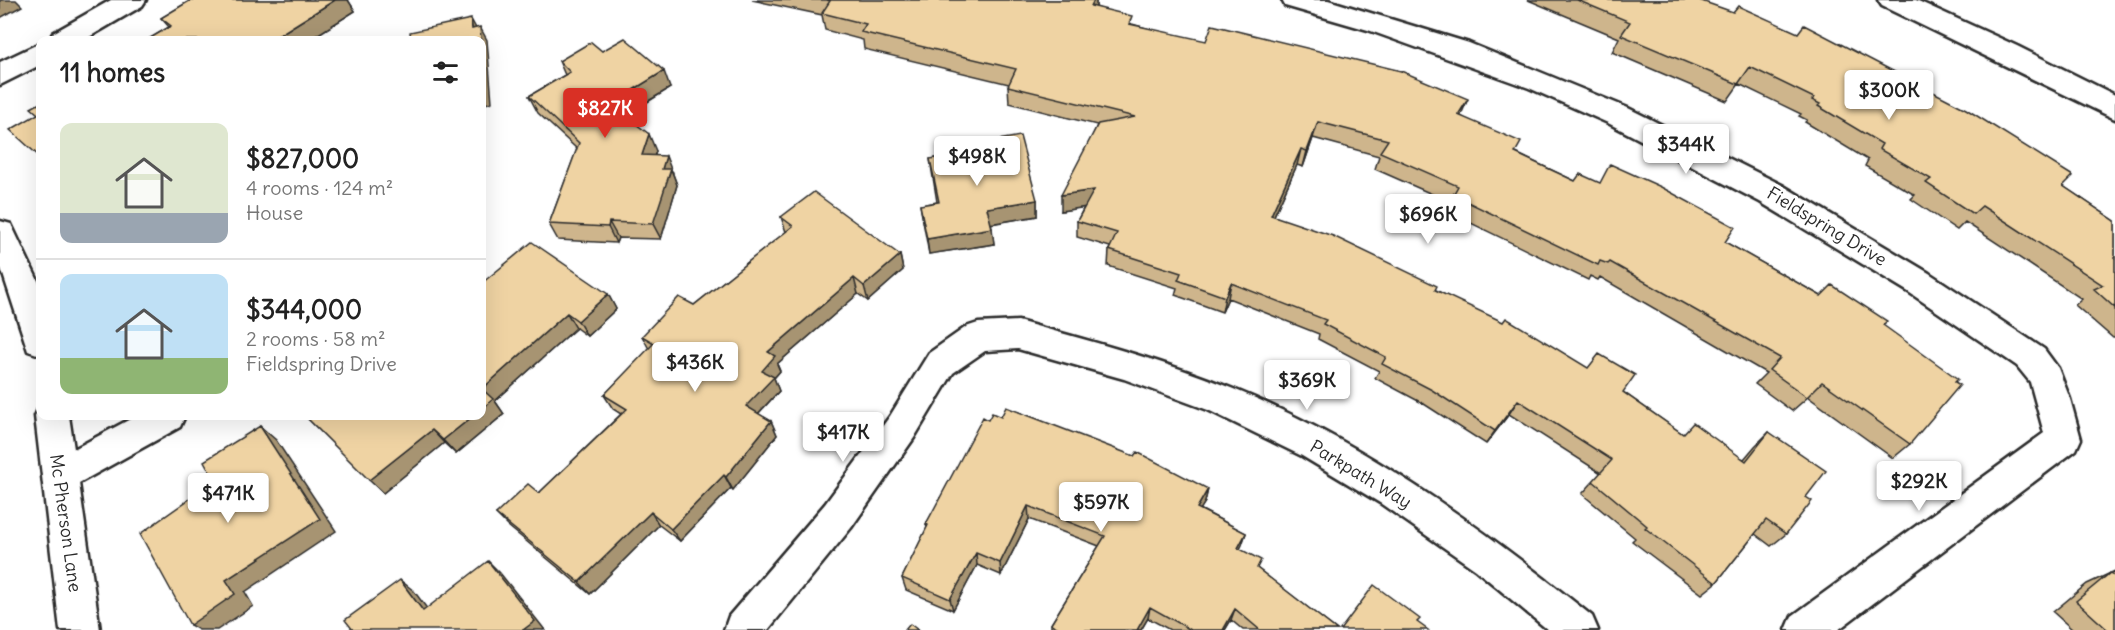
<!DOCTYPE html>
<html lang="en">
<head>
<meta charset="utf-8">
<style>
  :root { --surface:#fff; --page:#f2f2f2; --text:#222; --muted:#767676; --line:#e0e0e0; --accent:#d93025 }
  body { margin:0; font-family:Delius,sans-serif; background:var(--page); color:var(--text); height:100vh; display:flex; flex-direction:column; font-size:22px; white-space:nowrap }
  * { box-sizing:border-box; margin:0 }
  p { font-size:20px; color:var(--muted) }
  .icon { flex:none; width:33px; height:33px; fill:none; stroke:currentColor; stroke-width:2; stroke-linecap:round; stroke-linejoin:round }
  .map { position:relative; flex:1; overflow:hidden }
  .panel { position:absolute; left:36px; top:36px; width:450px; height:384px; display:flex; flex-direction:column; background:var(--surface); border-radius:12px; box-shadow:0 6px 24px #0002 }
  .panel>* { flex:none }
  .price { position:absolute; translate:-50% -51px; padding:0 14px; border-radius:6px; background:#fff; color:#222; font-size:20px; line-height:39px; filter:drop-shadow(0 2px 3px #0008) }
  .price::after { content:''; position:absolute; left:50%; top:36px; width:18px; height:14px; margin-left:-9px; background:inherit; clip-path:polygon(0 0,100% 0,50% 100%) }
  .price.on { background:var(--accent); color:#fff }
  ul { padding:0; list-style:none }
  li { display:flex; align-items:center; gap:18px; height:150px; padding:0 24px }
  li+li { border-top:2px solid var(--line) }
  li span { display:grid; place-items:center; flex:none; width:168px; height:120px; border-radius:12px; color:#555 }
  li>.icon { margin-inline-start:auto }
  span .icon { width:72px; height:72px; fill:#fffc; stroke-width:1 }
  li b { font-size:26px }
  h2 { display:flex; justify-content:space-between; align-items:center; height:72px; padding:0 24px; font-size:26px }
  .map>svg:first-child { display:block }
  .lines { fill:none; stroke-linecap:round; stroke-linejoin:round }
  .minor-casing { stroke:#2b2b2b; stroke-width:5 }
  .tertiary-casing { stroke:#2b2b2b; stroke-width:5 }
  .minor { fill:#fff; fill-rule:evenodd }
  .tertiary { fill:#fff; fill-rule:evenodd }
  .wall { fill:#ceb58c; stroke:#2b2b2b; stroke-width:1.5 }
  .shaded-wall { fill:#a79472; stroke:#2b2b2b; stroke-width:1.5 }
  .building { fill:#efd3a3; stroke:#2b2b2b; stroke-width:1.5 }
  .labels { text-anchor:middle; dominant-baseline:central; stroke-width:6; stroke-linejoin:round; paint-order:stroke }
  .street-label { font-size:18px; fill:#2b2b2b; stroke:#fff }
</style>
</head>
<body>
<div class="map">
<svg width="2115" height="630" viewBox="0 0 2115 630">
  <rect width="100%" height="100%" fill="#fff"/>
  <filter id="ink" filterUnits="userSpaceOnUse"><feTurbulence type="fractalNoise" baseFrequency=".0167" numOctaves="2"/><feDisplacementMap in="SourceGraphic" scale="12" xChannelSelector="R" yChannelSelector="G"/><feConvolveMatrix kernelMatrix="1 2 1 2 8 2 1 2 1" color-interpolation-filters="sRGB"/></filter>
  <g filter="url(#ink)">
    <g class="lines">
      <defs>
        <path id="minor" d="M111,0H146L142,6L84,40H49L53,33Z
          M1282,0H1328L1469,43L1628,108L1782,185L1929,273L2044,349L2058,368L2070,399L2081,439L2076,450L1838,630H1786L1792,616L2044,433L2030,382L2017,366L1907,291L1760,202L1608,123L1529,88L1368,30L1285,6Z
          M40,43V65L0,85V62Z
          M0,221L11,224L40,285V355L28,351L0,265Z
          M1018,321C1090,341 1162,360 1231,388C1364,441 1481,527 1592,616L1598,630H1548L1476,570L1380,503L1302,456L1208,410L1124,379L1018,349L985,351L953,373L914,438L851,528L768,630H724L729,616L825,504L890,416L929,353L966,327L978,323Z
          M40,405V416H69L74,449L136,416H185L180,427L79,483L100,630H60L35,416Z"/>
        <path id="tertiary" d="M1878,0H1916L2017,46L2115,95V119L1882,6Z"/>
      </defs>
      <!-- minor casing -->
      <use href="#minor" class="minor-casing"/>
      <!-- tertiary casing -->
      <use href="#tertiary" class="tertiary-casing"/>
      <!-- minor -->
      <use href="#minor" class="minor"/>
      <!-- tertiary -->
      <use href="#tertiary" class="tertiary"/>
    </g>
    <!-- wall -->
    <path class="wall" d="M191,0H348L355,11L309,40H147L169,27L161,18Z
      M752,0H1096V7L1132,24L1461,116L1516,153L1575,181L1725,242L1821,296L1883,325L1910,444L1893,458L1808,397L1792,411L1755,384L1766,373L1600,277L1598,280L1590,276L1588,280L1446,211L1450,202L1375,169L1379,156L1313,138L1303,167L1297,165L1274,216L1436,290L1623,392L1683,434L1744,459L1755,446L1769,432L1806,497L1786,534L1771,546L1755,534L1716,583L1702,594L1632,541L1635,538L1582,494L1601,473L1509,414L1486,444L1424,404L1375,378L1379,371L1318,339L1319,334L1228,298L1222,312L1175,295L1177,288L1108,266L1109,250L1110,247L1077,237V221L1084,207L1061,211L1097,125L1009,103L1008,86L1009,84L864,49L863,40L825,30L822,15Z
      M1528,0H1699L2063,186L2115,221V338H2113L2075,305L2082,299L1965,222L1957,230L1911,199L1915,195L1865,166L1868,160L1805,122L1807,120L1799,116L1801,114L1739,84L1727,101L1612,52L1619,38Z
      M602,51L670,88L625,116L656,151L655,155L673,172V174L677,185L661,239L618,238L616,243L558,240L549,224L577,149L538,113L529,96L565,75L559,61Z
      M970,145L1037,200V216L991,224L994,244L929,254L920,205L937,202L930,159L971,152Z
      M781,217L900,255L903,270L868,301L858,294L777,364L780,371L774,378L779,391L758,414L771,421L777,435L733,490L731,488L680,541L659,525L590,594L508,526L496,514L539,493L621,414L613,409L604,395L649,349L642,336L694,305L786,232Z
      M482,283L608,294L616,309L587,336L576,328L495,401L504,414L456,454L444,443L383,493L305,416H482Z
      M1001,417L1208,489L1205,502L1200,509L1246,533L1240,549L1258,569L1337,630H1243L1231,620L1225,630H1170L1148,618L1141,630H1051V624L1099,546L1029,519L1001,575L977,565L953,610L906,590L902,578L927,528L926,524L988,420Z
      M2115,571V630H2073L2053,612L2087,584Z"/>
    <!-- shaded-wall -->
    <path class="shaded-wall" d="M0,0H16L22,6L0,18Z
      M335,0H348L355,11L309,40H271Z
      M1094,0H1096V14L1091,6Z
      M471,19L478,32L472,29Z
      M480,27L487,40L492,102L482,105Z
      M664,71L670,88L617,120L610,104Z
      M1468,99L1461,115L1451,132L1458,115Z
      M1318,122L1313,138L1303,167L1307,151Z
      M649,134L656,151L649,171L642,155Z
      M1301,149L1297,165L1267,231L1271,215Z
      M666,156L677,185L661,239L653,224L662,169Z
      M1094,190L1093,206L1061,211V195Z
      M1037,200V216L989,224L987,208Z
      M609,222L618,238L616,243L608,227Z
      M992,228L994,244L929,254L927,239Z
      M900,255L903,270L868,301L864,286Z
      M854,278L858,294L777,364L780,371L774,378L779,391L752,420L746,406L762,371L768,352Z
      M1231,283L1228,298L1222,312L1225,297Z
      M608,294L616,309L587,336L578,321Z
      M567,313L576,328L495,401L504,414L456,454L443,440L473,416H482V389Z
      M1518,400L1509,414L1486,444L1495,431Z
      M771,421L777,435L733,490L726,477Z
      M260,426L276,440L336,531L245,592L253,606L217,630H199L190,625L226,580Z
      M432,430L444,443L383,493L369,480Z
      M724,475L731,488L680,541L671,529Z
      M1208,489L1205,502L1194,520L1197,508Z
      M1028,506L1029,519L1001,575L1000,563Z
      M651,512L659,525L590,594L579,582Z
      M1246,533L1242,545L1234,560L1238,548Z
      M976,553L977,565L953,610L950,599Z
      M488,561L500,573L545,630H523Z
      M400,580L414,591L437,622L423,611Z
      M1150,607L1148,618L1141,630H1137Z
      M1235,609L1231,620L1225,630H1223Z"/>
    <!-- building -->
    <path class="building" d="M191,0H335L271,40H147L171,26L161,18Z
      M827,0H1094L1091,6L1132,16L1129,24L1206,41L1212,25L1401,71L1468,99L1458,115L1521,142L1515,153L1575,181L1580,174L1600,183L1610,164L1661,187L1735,227L1725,242L1821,296L1832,285L1887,321L1883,325L1958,379L1955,382L1960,385L1910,444L1822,382L1807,397L1769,370L1780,358L1610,262L1608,264L1600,261L1598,265L1453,195L1458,186L1380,152L1388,140L1318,122L1307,151L1301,149L1271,215L1333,236L1437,286L1435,290L1503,322L1506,318L1588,368L1599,354L1635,375L1623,392L1683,434L1693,423L1746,461L1769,432L1826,471L1806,497L1812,501L1786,534L1766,520L1716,583L1645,528L1647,526L1593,481L1612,460L1518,400L1495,431L1432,390L1382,364L1386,357L1323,324L1326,320L1231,283L1225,297L1178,280L1181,273L1109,250L1117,233L1077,221L1094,190L1061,195L1098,124L1135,117L1008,86L1016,69L861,32L866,24L822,13L830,1Z
      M1577,0H1699L1733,12L1738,6L1798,33L1804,25L1966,109L2073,176L2063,186L2115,221V308L2094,289L2103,285L1982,206L1973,214L1926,183L1931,179L1879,149L1882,144L1818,106L1820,104L1812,100L1814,98L1750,67L1738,84L1621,35L1630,22Z
      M471,19L472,29L480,27L481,40H411L410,32Z
      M625,38L664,71L610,104L649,134L642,155L666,156L662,169H671L653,224L609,222L608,227L549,224L579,143L529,96L570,72L559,61L591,42L602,51Z
      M482,46L485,89L482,90Z
      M40,103V157L10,130L38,114L31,108Z
      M1020,136L1037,200L987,208L992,228L927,239L920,205L939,202L930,159L972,152L970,145Z
      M814,192L900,255L864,286L854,278L768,352L775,356L762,371L774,377L746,406L771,421L726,477L724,475L671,529L651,512L579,582L496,514L528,484L539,493L627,409L604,395L654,343L642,336L679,297L694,305L793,226L781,217Z
      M532,242L608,294L578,321L567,313L482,389V283Z
      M482,389L493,399L482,409Z
      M1006,407L1134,456L1137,452L1208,489L1197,508L1246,533L1238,548L1261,560L1257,568L1337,630H1260L1235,609L1223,630H1191L1150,607L1137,630H1062L1051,624L1105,536L1028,506L1000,563L976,553L950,599L902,578L928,525L926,524L983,417L988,420L992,413L1001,417Z
      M305,416H473L443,440L432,430L369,480Z
      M260,426L320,519L226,580L235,594L190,625L140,534L215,481L204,461Z
      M488,561L535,621L523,630H353L345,620L400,580L423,611Z
      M2110,573L2114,576L2115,575V630H2108L2076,601Z
      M1374,585L1420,619L1417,622L1428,630H1340Z
      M910,624L918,630H905Z"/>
  </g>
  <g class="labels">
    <!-- street labels -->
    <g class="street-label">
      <text transform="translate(1827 226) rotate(31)">Fieldspring Drive</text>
      <text transform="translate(1361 474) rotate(31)">Parkpath Way</text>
      <text transform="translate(66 523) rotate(82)">Mc Pherson Lane</text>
    </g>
  </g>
</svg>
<b class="price" style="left:1889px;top:121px">$300K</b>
<b class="price on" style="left:605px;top:139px">$827K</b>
<b class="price" style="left:1686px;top:175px">$344K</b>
<b class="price" style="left:977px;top:187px">$498K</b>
<b class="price" style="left:1428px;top:245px">$696K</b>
<b class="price" style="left:695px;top:393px">$436K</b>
<b class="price" style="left:1307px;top:411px">$369K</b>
<b class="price" style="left:843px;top:463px">$417K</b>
<b class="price" style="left:1919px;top:512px">$292K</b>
<b class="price" style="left:228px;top:524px">$471K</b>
<b class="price" style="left:1101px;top:533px">$597K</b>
<section class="panel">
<h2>11 homes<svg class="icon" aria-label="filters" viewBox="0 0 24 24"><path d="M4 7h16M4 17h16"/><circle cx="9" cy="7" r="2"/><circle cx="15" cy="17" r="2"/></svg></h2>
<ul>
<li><span style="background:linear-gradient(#dfe7d0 75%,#9aa5b1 0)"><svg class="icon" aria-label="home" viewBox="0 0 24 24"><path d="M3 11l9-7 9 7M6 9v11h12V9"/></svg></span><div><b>$827,000</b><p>4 rooms · 124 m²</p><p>House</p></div></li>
<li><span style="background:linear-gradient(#bfe0f5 70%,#8fb573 0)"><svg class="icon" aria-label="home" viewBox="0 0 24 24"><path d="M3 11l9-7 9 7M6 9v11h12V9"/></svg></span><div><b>$344,000</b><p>2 rooms · 58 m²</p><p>Fieldspring Drive</p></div></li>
</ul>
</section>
</div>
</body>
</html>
